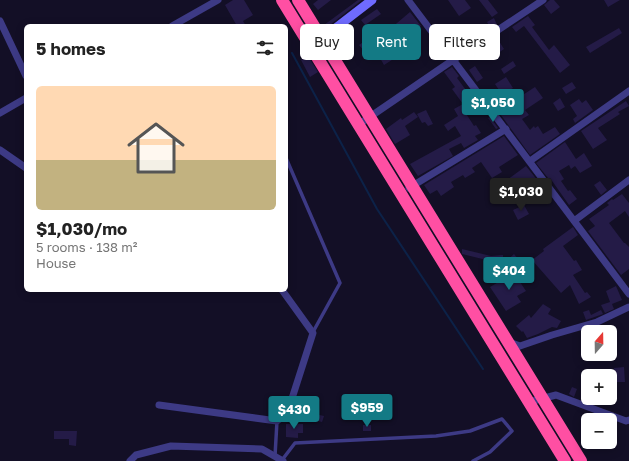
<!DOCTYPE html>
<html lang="en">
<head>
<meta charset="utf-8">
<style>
  :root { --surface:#fff; --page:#f2f2f2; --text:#222; --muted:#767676; --accent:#137a85 }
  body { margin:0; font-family:"Golos Text",sans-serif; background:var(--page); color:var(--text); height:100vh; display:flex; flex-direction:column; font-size:15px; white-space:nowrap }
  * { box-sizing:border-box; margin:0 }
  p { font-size:13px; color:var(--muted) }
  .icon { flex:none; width:22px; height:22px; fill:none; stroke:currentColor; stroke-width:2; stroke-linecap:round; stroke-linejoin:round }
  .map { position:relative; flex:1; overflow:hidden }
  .side { position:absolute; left:24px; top:24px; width:264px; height:268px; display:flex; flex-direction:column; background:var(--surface); border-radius:6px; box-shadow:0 2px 10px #0003 }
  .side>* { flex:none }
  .guide { position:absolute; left:300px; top:24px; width:269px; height:36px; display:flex; gap:8px }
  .needle { width:26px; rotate:20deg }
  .controls { position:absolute; left:581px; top:325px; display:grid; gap:8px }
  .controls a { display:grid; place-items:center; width:36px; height:36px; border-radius:6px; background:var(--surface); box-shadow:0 2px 10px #0003; font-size:20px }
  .price { position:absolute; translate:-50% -34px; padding:0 9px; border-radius:4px; background:var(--accent); color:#fff; font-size:13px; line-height:26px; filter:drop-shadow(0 1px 2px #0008) }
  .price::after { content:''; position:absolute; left:50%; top:24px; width:12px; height:9px; margin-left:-6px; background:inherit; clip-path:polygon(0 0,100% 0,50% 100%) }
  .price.current { background:#222; color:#fff }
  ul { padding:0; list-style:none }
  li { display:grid; align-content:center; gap:8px; height:212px; padding:0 12px }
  li span { display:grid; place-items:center; height:124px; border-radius:6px; color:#555 }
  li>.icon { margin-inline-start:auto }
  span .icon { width:72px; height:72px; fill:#fffc; stroke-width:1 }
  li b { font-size:17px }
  h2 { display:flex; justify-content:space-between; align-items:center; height:48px; padding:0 12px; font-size:17px }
  .chip { padding:0 14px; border-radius:6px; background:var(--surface); box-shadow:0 2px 10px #0003; font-size:14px; line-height:36px }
  .chip.current { background:var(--accent); color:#fff }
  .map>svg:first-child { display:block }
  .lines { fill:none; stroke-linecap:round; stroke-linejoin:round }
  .stream { stroke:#0c2248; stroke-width:2 }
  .building { fill:#241b47 }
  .lane { stroke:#3d3a85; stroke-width:3.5 }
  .street { stroke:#3d3a85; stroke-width:7 }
  .secondary { stroke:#6f6bff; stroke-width:9 }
  .highway { stroke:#ff4fa3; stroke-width:12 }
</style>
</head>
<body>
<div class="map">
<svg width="629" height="461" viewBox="0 0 629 461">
  <rect width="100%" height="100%" fill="#130f26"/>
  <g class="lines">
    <!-- stream -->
    <path class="stream" d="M292,53L377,209L483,369"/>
  </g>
  <!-- building -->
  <path class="building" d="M233,0H244L253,15L243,21L246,26H237L225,5Z
    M318,0H331L318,10L313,4Z
    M358,0H362L326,28L324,25Z
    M448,0H465L471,8L459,16Z
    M479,0H488L498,13L492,17Z
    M550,0H554L560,7L551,14L544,5Z
    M604,0H620L608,7Z
    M377,9L381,14L365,25L361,20Z
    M410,12L421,26L415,30L411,25L397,37L390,29Z
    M528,16L535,25L532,27L549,50L554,45L570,65L560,73L524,26L516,32L512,27Z
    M494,18L497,25L491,29L487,22Z
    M619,28L622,33L590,53L586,47Z
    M445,31L454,44L450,47L440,34Z
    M375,37L378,41L365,52L359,45L369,38L371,40Z
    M497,38L504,49L494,56L486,45Z
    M390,51L395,58L384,65L380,58Z
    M308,56L318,72L310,77L301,60Z
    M513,61L516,66L504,74L501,69Z
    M475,66L483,78L477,82L469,70Z
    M452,67L459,76L457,78L477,105L465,112L474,126L476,125L481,133L475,136L478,140L464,148L461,143L449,149L453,156L418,176L410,164L461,136L455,126L448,131L444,125L458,116L454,109L463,104L452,89L455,87L444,72Z
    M506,77L513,88L492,101L488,97L499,90L495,84Z
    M572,82L576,88L566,94L562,88Z
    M535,87L543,98L525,110L529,115L522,119L530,130L534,126L535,128L538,126L543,134L555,127L560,134L530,155L498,111Z
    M560,98L565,107L558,111L553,103Z
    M579,99L582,103L586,100L593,110L575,123L573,119L577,116L570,105Z
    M626,101L629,106L618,112L620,114L598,128L607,140L593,149L581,131Z
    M426,110L433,124L428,126L425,122L422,123L417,114Z
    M414,112L418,117L405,126L410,135L395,144L386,129L401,118L402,120Z
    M490,117L498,128L496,129L488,118Z
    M504,136L518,155L499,167L502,172L492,178L481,162L472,168L475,172L465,178L463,175L451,182L454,187L441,196L437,190L430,194L424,185Z
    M565,142L576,159L584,153L592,166L580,173L575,166L571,169L569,165L559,171L564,179L561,181L568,191L570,190L577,199L569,205L550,178H548L536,163Z
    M526,166L538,181L523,191L519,186L508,195L500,185Z
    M600,181L607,190L601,195L594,185Z
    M622,194L629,203V217L625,211L609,223L624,243H625L629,247V269L621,275L588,231L595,226L589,219L609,205L607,203L612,199L613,200Z
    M524,205L529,214L518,220L513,210Z
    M573,227L578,235L563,246L574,261L576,260L582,270L573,275L585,293L587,292L591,297L579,304L570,285L561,293L532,260L544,251L543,249Z
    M462,249L491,256L503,255V264L462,254Z
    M514,254L520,261L512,267L509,264H503Z
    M514,273L526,291L517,296L521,302L506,311L490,287Z
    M616,286L622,300L612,304L614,309L605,313L601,305L610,302L606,291Z
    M543,304L551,309L548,314L561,321L557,328L552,327L538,334L527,338L523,331L522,332L516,326L529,315L531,318Z
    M589,310L591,315L601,310L603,314L586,320L583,312Z
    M624,367L625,382H615L614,368Z
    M572,387L577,389L574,397L569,394Z
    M311,413L324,416L322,422L310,419Z
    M286,424H303V433H298V438L286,437Z
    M363,425H371V431H363Z
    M54,431H77L76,446L69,445V439H54Z"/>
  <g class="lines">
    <!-- lane -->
    <path class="lane" d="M286,158L340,283L313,332
      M275,456L277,421
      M282,460L295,443L436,436L470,431L502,419L512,431L490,452L473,461"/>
    <!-- street -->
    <path class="street" d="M408,0L629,294
      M0,21L26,76
      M172,26L218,0
      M0,113L26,98
      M358,125L453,60L543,0
      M0,150L26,168
      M530,161L629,91
      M409,188L506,129
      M574,221L629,180
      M509,342L520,346L552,335L597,322L629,307
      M529,402L556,395L626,421L629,420
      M159,405L277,421L287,414L313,333L282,290
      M130,461L136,455L171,446L262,449L283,461"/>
    <!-- secondary -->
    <path class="secondary" d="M311,47L372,0"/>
    <!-- highway -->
    <path class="highway" d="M282,0L565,461
      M298,0L581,461"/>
  </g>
</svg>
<div class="controls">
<a><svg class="needle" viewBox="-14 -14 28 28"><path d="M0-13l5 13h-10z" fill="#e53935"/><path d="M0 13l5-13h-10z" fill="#767676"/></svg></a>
<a>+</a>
<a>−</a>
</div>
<b class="price" style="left:493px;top:123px">$1,050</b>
<b class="price current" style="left:521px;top:212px">$1,030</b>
<b class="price" style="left:509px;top:291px">$404</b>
<b class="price" style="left:367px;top:428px">$959</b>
<b class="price" style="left:294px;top:430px">$430</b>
<div class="guide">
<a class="chip">Buy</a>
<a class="chip current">Rent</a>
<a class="chip">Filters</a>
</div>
<section class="side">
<h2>5 homes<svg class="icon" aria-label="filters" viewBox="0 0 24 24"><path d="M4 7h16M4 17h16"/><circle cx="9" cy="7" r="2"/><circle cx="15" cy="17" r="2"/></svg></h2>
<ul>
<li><span style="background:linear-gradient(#ffd9b3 60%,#c2b280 0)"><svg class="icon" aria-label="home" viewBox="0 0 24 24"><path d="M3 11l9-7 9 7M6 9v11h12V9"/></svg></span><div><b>$1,030/mo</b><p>5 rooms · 138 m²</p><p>House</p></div></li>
</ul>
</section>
</div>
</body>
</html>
